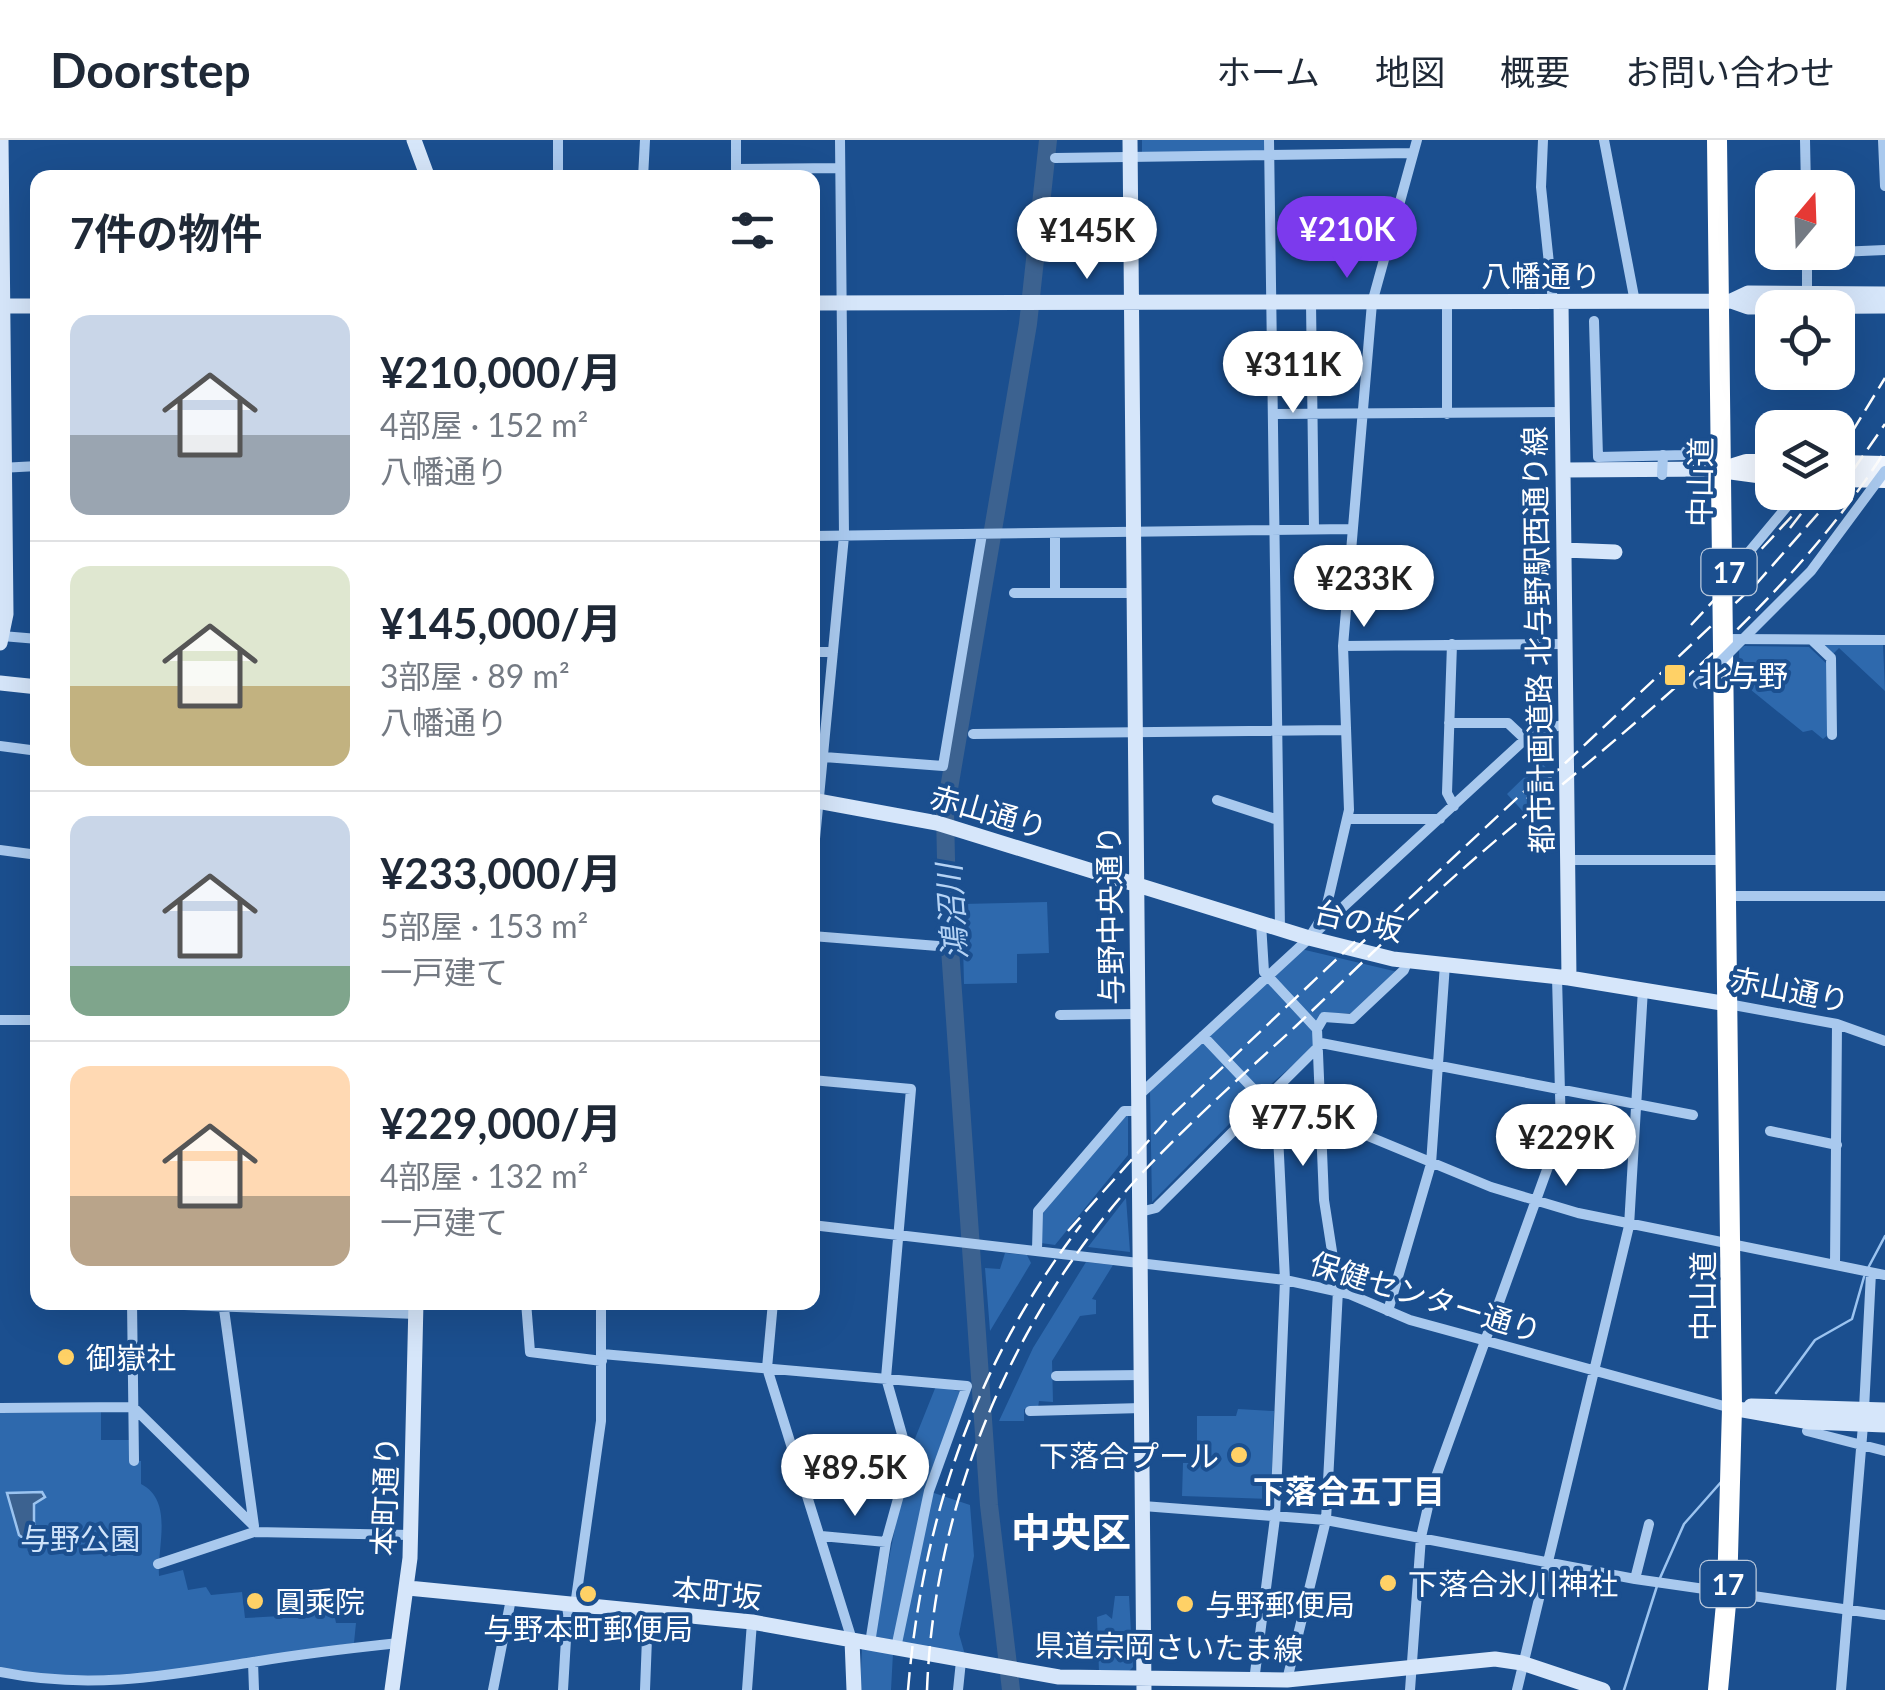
<!DOCTYPE html>
<html lang="ja">
<head>
<meta charset="utf-8">
<style>
  :root { --surface:#fff; --page:#f6f6f7; --text:#1f2937; --muted:#747a83; --line:#e0e1e3; --accent:#7c3aed }
  body { margin:0; font-family:Lato,"Noto Sans JP",sans-serif; background:var(--page); color:var(--text); height:100vh; display:flex; flex-direction:column; font-size:38px; white-space:nowrap }
  * { box-sizing:border-box; margin:0 }
  p { font-size:32px; color:var(--muted) }
  .icon { flex:none; width:55px; height:55px; fill:none; stroke:currentColor; stroke-width:2; stroke-linecap:round; stroke-linejoin:round }
  .map { position:relative; flex:1; overflow:hidden }
  .drawer { position:absolute; left:30px; top:30px; width:790px; height:1140px; display:flex; flex-direction:column; background:var(--surface); border-radius:20px; box-shadow:0 10px 40px #0002 }
  .drawer>* { flex:none }
  .needle { width:65px; rotate:19deg }
  .controls { position:absolute; left:1755px; top:30px; display:grid; gap:20px }
  .controls a { display:grid; place-items:center; width:100px; height:100px; border-radius:20px; background:var(--surface); box-shadow:0 10px 40px #0002; font-size:50px }
  .price { position:absolute; translate:-50% -85px; padding:0 22px; border-radius:35px; background:#fff; color:#222; font-size:32px; line-height:65px; filter:drop-shadow(0 2px 5px #0008) }
  .price::after { content:''; position:absolute; left:50%; top:60px; width:30px; height:22px; margin-left:-15px; background:inherit; clip-path:polygon(0 0,100% 0,50% 100%) }
  .price.current { background:var(--accent); color:#fff }
  ul { padding:0; list-style:none }
  li { display:flex; align-items:center; gap:30px; height:250px; padding:0 40px }
  li+li { border-top:2px solid var(--line) }
  li span { display:grid; place-items:center; flex:none; width:280px; height:200px; border-radius:20px; color:#555 }
  li>.icon { margin-inline-start:auto }
  span .icon { width:120px; height:120px; fill:#fffc; stroke-width:1 }
  li b { font-size:42px }
  h2 { display:flex; justify-content:space-between; align-items:center; height:120px; padding:0 40px; font-size:42px }
  header { display:flex; align-items:center; gap:60px; box-sizing:border-box; height:140px; padding:0 50px; background:var(--surface); border-bottom:2px solid var(--line) }
  header strong { font-size:48px }
  nav { display:flex; gap:55px; margin-inline-start:auto; font-size:35px }
  .map>svg:first-child { display:block }
  .green { fill:#2e69ad }
  .water { fill:#3c6290; stroke:#9cc4f0; stroke-width:2.5 }
  .lines { fill:none; stroke-linecap:round; stroke-linejoin:round }
  .stream { stroke:#9cc4f0; stroke-width:2.5 }
  .river { stroke:#3c6290; stroke-width:18 }
  .street { stroke:#a9c9ee; stroke-width:10 }
  .secondary { stroke:#d6e6fa; stroke-width:15 }
  .primary { stroke:#f0f6ff; stroke-width:18 }
  .highway { stroke:#fff; stroke-width:20 }
  .rail { stroke:#fff; stroke-width:2.5; stroke-dasharray:18 8; stroke-linecap:butt }
  .street-bridge { stroke:#a9c9ee; stroke-width:10 }
  .poi-dot { fill:#ffd166; stroke:#1b4f8f; stroke-width:4 }
  .labels { text-anchor:middle; dominant-baseline:central; stroke-width:8; stroke-linejoin:round; paint-order:stroke }
  .shield { fill:#1b4f8f; stroke:#bbcadd; stroke-width:2.5 }
  .shield-label { font-size:28px; font-weight:bold; fill:#fff }
  .street-label { font-size:30px; fill:#fff; stroke:#1b4f8f }
  .poi-label { font-size:30px; fill:#fff; stroke:#1b4f8f; text-anchor:start }
  .park-label { font-size:30px; fill:#cfe3fa; stroke:#1b4f8f }
  .water-label { font-size:32px; font-style:italic; fill:#b5d3f5; stroke:#1b4f8f }
  .neighbourhood-label { font-size:32px; font-weight:bold; fill:#fff; stroke:#1b4f8f }
  .district-label { font-size:40px; font-weight:bold; fill:#fff; stroke:#1b4f8f }
</style>
</head>
<body>
<header>
<strong>Doorstep</strong>
<nav><a>ホーム</a><a>地図</a><a>概要</a><a>お問い合わせ</a></nav>
</header>
<div class="map">
<svg width="1885" height="1550" viewBox="0 0 1885 1550">
  <rect width="100%" height="100%" fill="#1b4f8f"/>
  <!-- green -->
  <path class="green" d="M1142,0H1266V11L1142,12Z
    M1823,505H1883L1885,551L1839,508L1833,514Z
    M1744,506L1809,507L1827,524L1829,594L1823,599L1812,590L1803,592L1740,541L1739,510Z
    M1540,622L1552,633L1551,660L1530,679L1507,654Z
    M1047,762L1049,813L1017,814V843L964,844L962,764Z
    M1301,809L1398,832L1354,873H1322L1316,905L1255,958L1152,1062L1150,951Z
    M1128,974V1015L1055,1105L1041,1103L1040,1072Z
    M1126,1058L1130,1112L1088,1107Z
    M1005,1113L1027,1115L1031,1123L990,1191L985,1128L1000,1129Z
    M1086,1122L1113,1125L1092,1159L1096,1160V1174L1080,1176L1052,1221L1053,1262L1039,1261L1038,1268L1024,1269V1281H999L1033,1208Z
    M936,1246L962,1252L925,1350L970,1365L974,1416L959,1494L965,1515L874,1496L910,1311Z
    M1238,1269L1274,1271L1271,1359L1182,1356L1183,1323H1206V1308H1197V1276H1236Z
    M101,1272V1300H129V1320L141,1321V1344C174,1361 157,1406 159,1436L183,1430L188,1450L206,1447L211,1455L242,1452L245,1478L334,1473L336,1483H356L354,1503C238,1520 116,1550 0,1528V1273Z
    M1115,1456H1129L1133,1527L1128,1532H1099L1097,1477L1106,1474L1112,1479Z
    M862,1509L893,1513L891,1550H860Z"/>
  <!-- water -->
  <path class="water" d="M42,1352L45,1357L34,1364V1385L45,1392L37,1409L19,1395L7,1353Z"/>
  <g class="lines">
    <!-- stream -->
    <path class="stream" d="M1867,1130L1885,1096
      M1776,1253L1815,1200L1852,1179L1864,1137
      M1660,1438L1684,1384L1722,1341
      M1624,1550L1657,1446"/>
    <!-- river -->
    <path class="river" d="M1011,1550L989,1365L947,766L945,672L1028,184L1048,0"/>
    <!-- street -->
    <path class="street" d="M558,0V38
      M736,0V38
      M1269,0L1280,789
      M1543,0L1541,47L1553,162
      M1604,0L1635,162
      M1805,0L1806,48
      M1883,0L1885,46
      M1055,18L1413,13
      M736,29L840,28
      M643,38L645,0
      M1807,112V151
      M1838,112L1885,110
      M1311,163L1314,389
      M1447,163V274
      M1594,181L1598,317L1686,315V311
      M1274,274L1562,272
      M0,328L38,326
      M812,396L1351,389
      M1729,436L1799,352
      M1055,452V393
      M1014,453H1135
      M2,496L38,499
      M1721,499L1885,500
      M1812,500L1831,518L1832,595
      M1452,504L1447,653L1454,666
      M1343,506L1565,504
      M812,512H833
      M1449,583H1508L1526,600
      M973,594L1345,590
      M0,606L38,611
      M824,617L943,626L982,394
      M1217,660L1278,680
      M1347,679H1440
      M0,710L38,715
      M1567,720H1722
      M812,730L844,396L840,0
      M1733,756H1885
      M1261,783L1264,832L1317,889
      M812,796L938,806
      M1309,798L1325,773L1349,670L1343,506L1372,163L1417,0
      M1728,864L1837,884L1885,901
      M1060,875L1138,874
      M0,880H38
      M1203,896L1277,974L1363,994L1491,1047L1578,1073L1885,1135
      M1321,903L1693,975
      M812,940L911,949L886,1238L909,1319L886,1402L870,1503
      M1138,956L1533,592L1566,584
      M1770,991L1837,1005
      M1140,1072L1156,1068L1321,904
      M812,1085L1285,1140L1349,1154L1410,1180L1731,1268
      M1037,1110L1038,1071L1124,971H1138
      M1835,1125L1837,884
      M132,1162L134,1321
      M223,1162L254,1386
      M526,1162L530,1212L602,1221
      M773,1162L767,1228L852,1500
      M132,1163L416,1174
      M1388,1171L1431,1024L1445,824
      M602,1214L967,1246L929,1351L896,1508
      M1056,1236L1142,1235
      M0,1268L133,1267L254,1386
      M1864,1269L1871,1133
      M1030,1271L1142,1268
      M1807,1291L1885,1311
      M1143,1366L1326,1380L1635,1439L1885,1475
      M821,1396L886,1402
      M158,1424L254,1392L411,1395
      M1635,1439L1649,1384
      M575,1466L601,1281V1162
      M641,1472L647,1498L645,1550
      M253,1522L254,1550
      M0,1532C89,1550 165,1536 253,1522C301,1514 351,1508 399,1503
      M1287,1540L1326,1380L1338,1150L1324,1060L1317,889L1324,877L1352,879L1404,830L1408,820
      M1254,1541L1275,1378L1285,1140L1277,974
      M493,1550L511,1459
      M563,1550L568,1465
      M747,1550L752,1482
      M958,1550L961,1521
      M1410,1550L1421,1397L1433,1345L1561,991L1557,837
      M1517,1550L1629,1086L1643,849
      M1841,1550L1863,1285"/>
    <!-- secondary -->
    <path class="secondary" d="M414,0L428,38
      M1130,0L1144,1550
      M1731,161L1748,153L1885,154
      M1561,162L1569,838
      M812,163L1731,161L1748,167L1885,166
      M0,166H38
      M1563,330L1720,329
      M1564,410L1615,412
      M0,503L6,474L1,0
      M0,543L38,547
      M812,660L937,683L1309,798L1393,819L1569,838L1728,864
      M1751,1266L1885,1270
      M1732,1268L1810,1282L1885,1285
      M408,1448L752,1482L1059,1537L1287,1540L1495,1519L1522,1523L1603,1550
      M852,1500L854,1550
      M392,1550L410,1418L416,1162"/>
    <!-- primary -->
    <path class="primary" d="M1838,324L1885,325
      M1730,328L1746,323H1772
      M1720,329L1772,336
      M1838,338L1885,339"/>
    <!-- highway -->
    <path class="highway" d="M1717,0L1732,1268L1727,1453L1718,1550"/>
    <!-- rail -->
    <path class="rail" d="M1838,315L1885,238
      M1838,352L1885,284
      M1790,388L1818,352
      M1691,485L1793,375
      M1527,659L1758,442L1837,352
      M1352,812L1531,645
      M1068,1091L1168,979L1360,797
      M908,1550C922,1380 976,1221 1081,1085
      M927,1550C934,1360 1015,1169 1144,1031C1192,980 1245,933 1296,886C1355,830 1412,773 1473,720C1619,594 1780,476 1885,311"/>
    <!-- street-bridge -->
    <path class="street-bridge" d="M1662,335L1663,315
      M1698,544L1811,431L1885,331"/>
  </g>
  <!-- markers -->
  <g class="poi-dot">
    <rect x="1663" y="523" width="24" height="24" rx="5"/>
    <circle cx="66" cy="1217" r="10"/>
    <circle cx="1239" cy="1315" r="10"/>
    <circle cx="1388" cy="1443" r="10"/>
    <circle cx="588" cy="1454" r="10"/>
    <circle cx="255" cy="1461" r="10"/>
    <circle cx="1185" cy="1464" r="10"/>
  </g>
  <g class="labels">
    <!-- shield labels -->
    <g class="shield">
      <rect x="1701.5" y="409" width="55" height="46" rx="8"/>
      <rect x="1700.5" y="1421" width="55" height="46" rx="8"/>
    </g>
    <g class="shield-label">
      <text x="1729" y="432">17</text>
      <text x="1728" y="1444">17</text>
    </g>
    <!-- street labels -->
    <g class="street-label">
      <text x="1541" y="135">八幡通り</text>
      <text transform="translate(1699 342) rotate(-89)">中山道</text>
      <text transform="translate(1537 500) rotate(-91)">都市計画道路 北与野駅西通り線</text>
      <text transform="translate(989 671) rotate(16)">赤山通り</text>
      <text transform="translate(1109 775) rotate(-91)">与野中央通り</text>
      <text transform="translate(1359 780) rotate(13)">台の坂</text>
      <text transform="translate(1790 849) rotate(11)">赤山通り</text>
      <text transform="translate(1426 1156) rotate(17)">保健センター通り</text>
      <text transform="translate(1702 1156) rotate(-90)">中山道</text>
      <text transform="translate(384 1356) rotate(-88)">本町通り</text>
      <text transform="translate(717 1452) rotate(6)">本町坂</text>
      <text transform="translate(1169 1506) rotate(1)">県道宗岡さいたま線</text>
    </g>
    <!-- poi labels -->
    <g class="poi-label">
      <text x="1698" y="535">北与野</text>
      <text x="86" y="1217">御嶽社</text>
      <text x="1219" y="1315" text-anchor="end">下落合プール</text>
      <text x="1408" y="1443">下落合氷川神社</text>
      <text x="275" y="1461">圓乘院</text>
      <text x="1205" y="1464">与野郵便局</text>
      <text x="588" y="1488" text-anchor="middle">与野本町郵便局</text>
    </g>
    <!-- park labels -->
    <g class="park-label">
      <text x="80" y="1398">与野公園</text>
    </g>
    <!-- water labels -->
    <g class="water-label">
      <text transform="translate(951 772) rotate(-94)">鴻沼川</text>
    </g>
    <!-- neighbourhood labels -->
    <g class="neighbourhood-label">
      <text x="1349" y="1350">下落合五丁目</text>
    </g>
    <!-- district labels -->
    <g class="district-label">
      <text x="1071" y="1392">中央区</text>
    </g>
  </g>
</svg>
<div class="controls">
<a><svg class="needle" viewBox="-14 -14 28 28"><path d="M0-13l5 13h-10z" fill="#e53935"/><path d="M0 13l5-13h-10z" fill="#747a83"/></svg></a>
<a><svg class="icon" aria-label="locate" viewBox="0 0 24 24"><circle cx="12" cy="12" r="6"/><path d="M12 2v4M12 18v4M2 12h4M18 12h4"/></svg></a>
<a><svg class="icon" aria-label="layers" viewBox="0 0 24 24"><path d="M12 4l9 5-9 5-9-5zM3 14l9 5 9-5"/></svg></a>
</div>
<b class="price current" style="left:1347px;top:141px">¥210K</b>
<b class="price" style="left:1087px;top:142px">¥145K</b>
<b class="price" style="left:1293px;top:276px">¥311K</b>
<b class="price" style="left:1364px;top:490px">¥233K</b>
<b class="price" style="left:1303px;top:1029px">¥77.5K</b>
<b class="price" style="left:1566px;top:1049px">¥229K</b>
<b class="price" style="left:855px;top:1379px">¥89.5K</b>
<section class="drawer">
<h2>7件の物件<svg class="icon" aria-label="filters" viewBox="0 0 24 24"><path d="M4 7h16M4 17h16"/><circle cx="9" cy="7" r="2"/><circle cx="15" cy="17" r="2"/></svg></h2>
<ul>
<li><span style="background:linear-gradient(#c9d6e8 60%,#9aa5b1 0)"><svg class="icon" aria-label="home" viewBox="0 0 24 24"><path d="M3 11l9-7 9 7M6 9v11h12V9"/></svg></span><div><b>¥210,000/月</b><p>4部屋 · 152 m²</p><p>八幡通り</p></div></li>
<li><span style="background:linear-gradient(#dfe7d0 60%,#c2b280 0)"><svg class="icon" aria-label="home" viewBox="0 0 24 24"><path d="M3 11l9-7 9 7M6 9v11h12V9"/></svg></span><div><b>¥145,000/月</b><p>3部屋 · 89 m²</p><p>八幡通り</p></div></li>
<li><span style="background:linear-gradient(#c9d6e8 75%,#7fa58c 0)"><svg class="icon" aria-label="home" viewBox="0 0 24 24"><path d="M3 11l9-7 9 7M6 9v11h12V9"/></svg></span><div><b>¥233,000/月</b><p>5部屋 · 153 m²</p><p>一戸建て</p></div></li>
<li><span style="background:linear-gradient(#ffd9b3 65%,#b9a48a 0)"><svg class="icon" aria-label="home" viewBox="0 0 24 24"><path d="M3 11l9-7 9 7M6 9v11h12V9"/></svg></span><div><b>¥229,000/月</b><p>4部屋 · 132 m²</p><p>一戸建て</p></div></li>
</ul>
</section>
</div>
</body>
</html>
